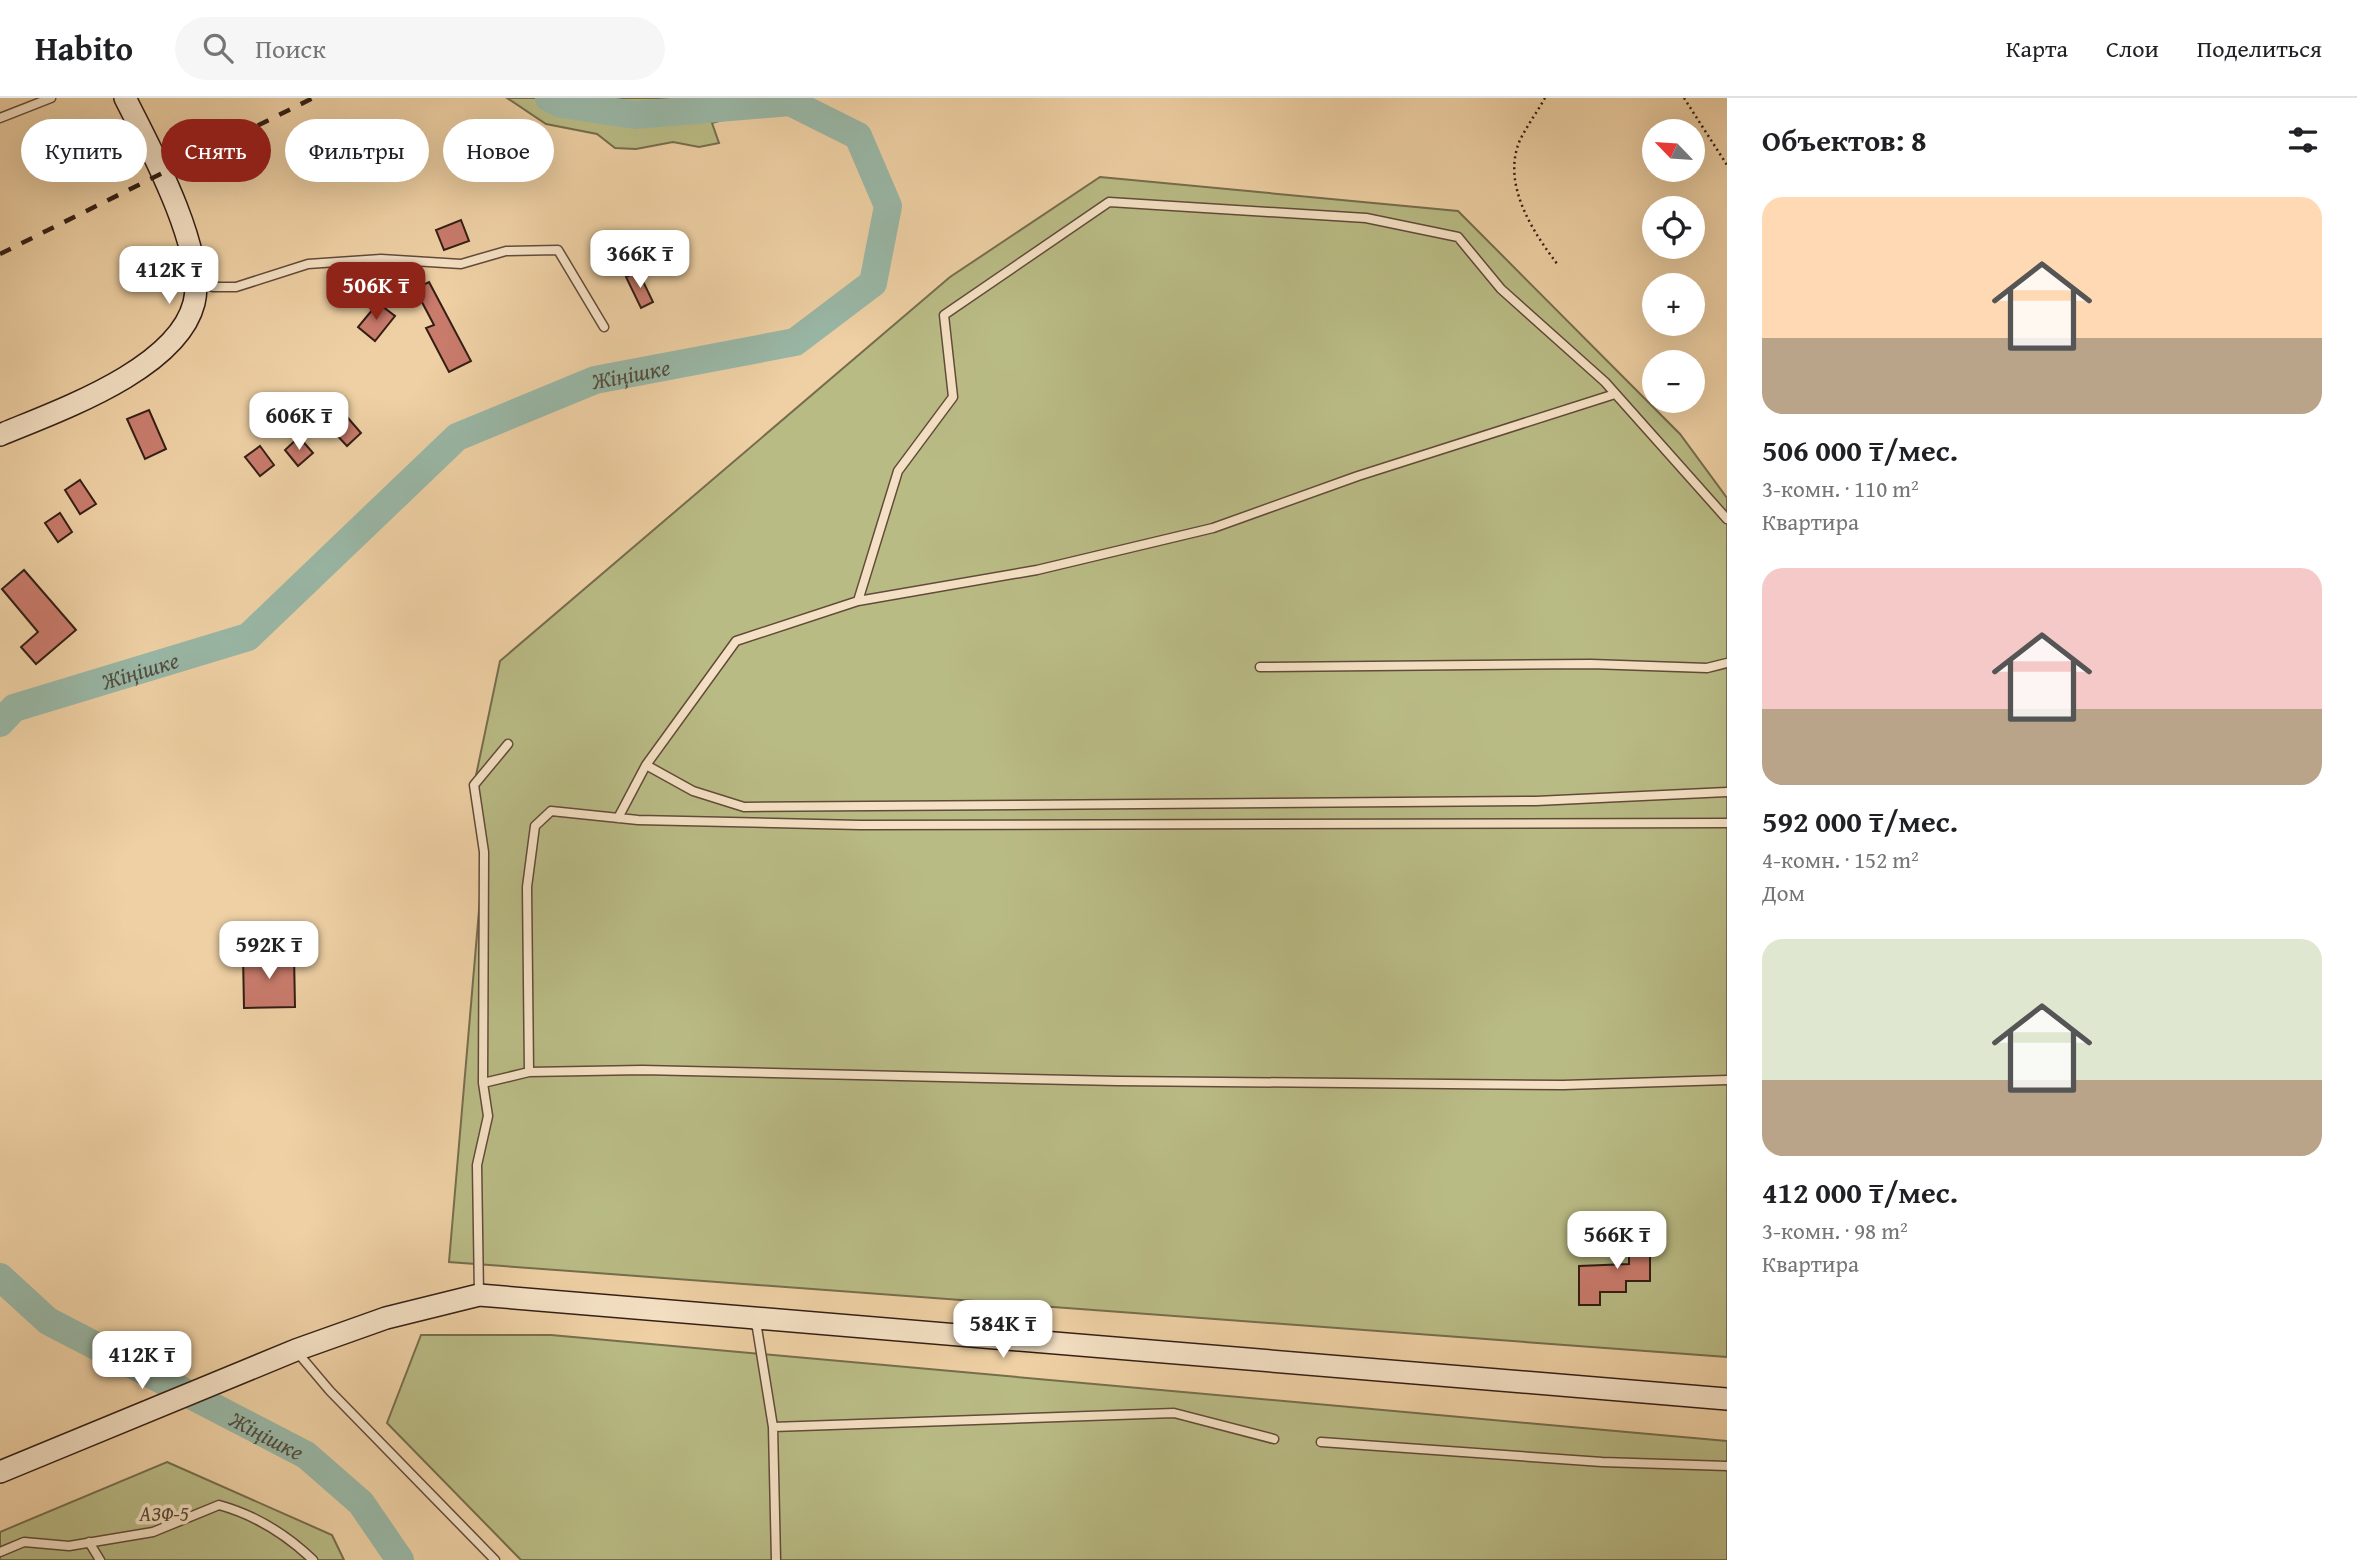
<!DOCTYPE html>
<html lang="ru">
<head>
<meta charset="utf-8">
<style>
  :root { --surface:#fff; --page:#f6f6f6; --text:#202124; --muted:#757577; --line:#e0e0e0; --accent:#8f2418 }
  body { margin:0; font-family:"Gentium Book Plus",serif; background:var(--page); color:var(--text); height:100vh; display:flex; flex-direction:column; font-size:26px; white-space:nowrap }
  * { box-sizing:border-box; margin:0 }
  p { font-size:23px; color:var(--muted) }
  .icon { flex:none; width:38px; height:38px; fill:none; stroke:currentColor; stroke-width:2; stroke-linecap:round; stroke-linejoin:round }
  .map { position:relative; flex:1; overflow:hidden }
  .side { display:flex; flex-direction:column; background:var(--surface); width:630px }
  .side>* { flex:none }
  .banner { position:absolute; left:21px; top:21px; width:665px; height:63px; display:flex; gap:14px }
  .needle { width:46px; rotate:295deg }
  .tools { position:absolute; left:1642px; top:21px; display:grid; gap:14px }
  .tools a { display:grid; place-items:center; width:63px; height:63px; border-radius:50%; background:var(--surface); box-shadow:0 7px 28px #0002; font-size:35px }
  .price { position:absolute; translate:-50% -60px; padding:0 16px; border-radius:14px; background:#fff; color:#222; font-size:23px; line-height:46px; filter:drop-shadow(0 2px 4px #0008) }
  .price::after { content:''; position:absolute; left:50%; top:42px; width:21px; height:16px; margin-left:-10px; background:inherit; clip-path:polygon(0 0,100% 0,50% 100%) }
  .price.active { background:var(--accent); color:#fff }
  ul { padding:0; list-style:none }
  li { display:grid; align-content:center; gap:14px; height:371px; padding:0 35px }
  li span { display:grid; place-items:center; height:217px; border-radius:21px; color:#555 }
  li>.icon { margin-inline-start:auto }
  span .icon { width:126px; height:126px; fill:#fffc; stroke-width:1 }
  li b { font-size:30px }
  h2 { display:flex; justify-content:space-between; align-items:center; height:84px; padding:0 35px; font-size:30px }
  .pill { padding:0 24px; border-radius:32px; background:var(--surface); box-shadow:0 7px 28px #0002; font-size:24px; line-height:63px }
  .pill.active { background:var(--accent); color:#fff }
  header { display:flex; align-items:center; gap:42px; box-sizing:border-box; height:98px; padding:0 35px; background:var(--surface); border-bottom:2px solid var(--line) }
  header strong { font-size:33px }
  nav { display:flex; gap:38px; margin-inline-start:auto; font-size:24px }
  .search { width:490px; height:63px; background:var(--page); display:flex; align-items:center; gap:18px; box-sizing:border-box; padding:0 24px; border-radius:38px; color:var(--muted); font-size:26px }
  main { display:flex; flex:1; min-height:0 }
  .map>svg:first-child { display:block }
  .green { fill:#b9bb85; stroke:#766d4d; stroke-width:2 }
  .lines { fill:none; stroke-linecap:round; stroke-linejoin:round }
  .river { stroke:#99b7a6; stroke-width:28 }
  .building { fill:#c97b6c; stroke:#341f15; stroke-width:2 }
  .lane-casing { stroke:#624b39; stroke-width:11 }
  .secondary-casing { stroke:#341f15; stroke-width:24 }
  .path { stroke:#341f15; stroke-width:2.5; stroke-dasharray:2 3.5; stroke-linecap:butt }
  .lane { stroke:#f4e0c4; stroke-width:8 }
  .secondary { stroke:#f4e0c4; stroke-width:21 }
  .rail { stroke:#341f15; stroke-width:4.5; stroke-dasharray:12 12; stroke-linecap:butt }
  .labels { text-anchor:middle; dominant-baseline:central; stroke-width:7; stroke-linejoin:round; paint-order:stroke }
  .park-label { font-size:21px; font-style:italic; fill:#554631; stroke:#f4e0c4 }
  .water-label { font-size:23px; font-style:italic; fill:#524d40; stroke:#f4e0c4 }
</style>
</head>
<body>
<header>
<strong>Habito</strong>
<div class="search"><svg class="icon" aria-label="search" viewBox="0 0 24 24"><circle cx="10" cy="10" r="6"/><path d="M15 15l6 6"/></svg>Поиск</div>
<nav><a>Карта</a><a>Слои</a><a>Поделиться</a></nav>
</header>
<main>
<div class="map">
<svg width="1727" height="1462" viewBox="0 0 1727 1462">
  <rect width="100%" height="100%" fill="#eed0a4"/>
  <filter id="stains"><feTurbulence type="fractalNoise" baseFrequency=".00286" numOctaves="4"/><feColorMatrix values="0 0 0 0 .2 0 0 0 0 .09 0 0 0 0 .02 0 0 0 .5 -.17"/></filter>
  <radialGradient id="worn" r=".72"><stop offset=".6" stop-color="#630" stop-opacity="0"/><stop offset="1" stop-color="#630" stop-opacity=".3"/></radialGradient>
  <!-- green -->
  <path class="green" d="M507,0H754L755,13L712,25L719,45L699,49L673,44L636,51L615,50L597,36L546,26Z
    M1100,79L1458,113L1680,336L1727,400V1259L449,1164L484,754L474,687L500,563L950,179Z
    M421,1237H551L1727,1343V1462H521L387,1325Z
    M167,1364L332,1437L344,1462H0V1434Z"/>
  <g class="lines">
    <!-- river -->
    <g class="river">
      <path id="s1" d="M0,625L14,610L248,539L457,339L595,282L795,244L873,185L888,108L858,38L790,4L635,17L561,6L549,0"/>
      <path id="s2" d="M0,1179L48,1223L306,1357L361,1405L400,1462"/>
    </g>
  </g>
  <!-- building -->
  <path class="building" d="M461,122L469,143L444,152L436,132Z
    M638,173L653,204L641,210L626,179Z
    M406,176L412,190L389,201L382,187Z
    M429,184L471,263L449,274L426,230L434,227L415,191Z
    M378,205L395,218L375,243L358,229Z
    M149,312L166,351L145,361L127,321Z
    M348,320L361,335L347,348L333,333Z
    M299,339L313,355L298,368L285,352Z
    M260,348L274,367L260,378L245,359Z
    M80,382L96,406L80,416L65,392Z
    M60,415L72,434L58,444L45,425Z
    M24,472L76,532L36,566L21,549L38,534L2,491Z
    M243,857H294L295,909L244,910Z
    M1629,1131H1650V1183H1626V1194H1600V1207H1579V1168L1629,1166Z"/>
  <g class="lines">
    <defs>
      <path id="lane" d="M0,20L51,0
        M196,184L213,189H236L308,166L381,161L461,166L506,153L558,152L604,229
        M1615,296L1358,378L1213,430L1037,472L858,503L736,543L646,667L693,693L744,709L1536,703L1727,694
        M858,503L898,373L953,299L944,217L1109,104L1366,120L1458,139L1501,191L1605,284L1727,421
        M1260,569L1591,566L1707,570L1727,565
        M618,720L646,667
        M529,974L642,972L1117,983L1563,987L1727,982
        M483,985L529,974L527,789L535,728L551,713L638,722L860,727L1727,725
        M479,1197L477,1067L488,1018L483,985L484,754L474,687L508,646
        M752,1222L757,1230L773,1329L776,1462
        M297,1254L330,1293L495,1462
        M773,1329L1174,1315L1274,1341
        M1321,1344L1602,1364L1727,1368
        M89,1444L100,1462
        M0,1454L24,1444L69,1448L153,1434L219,1407C255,1417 286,1436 313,1462"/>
      <path id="secondary" d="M0,337C57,313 177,272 194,205C207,154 149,47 125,0
        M0,1374L296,1252L386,1220L479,1197L1727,1301"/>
    </defs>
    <!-- lane casing -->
    <use href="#lane" class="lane-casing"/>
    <!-- secondary casing -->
    <use href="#secondary" class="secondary-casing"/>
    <!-- path -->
    <path class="path" d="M1545,0C1537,14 1527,28 1520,42C1501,86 1533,134 1558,167
      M1684,0L1727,67"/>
    <!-- lane -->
    <use href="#lane" class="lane"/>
    <!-- secondary -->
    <use href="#secondary" class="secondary"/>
    <!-- rail -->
    <path class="rail" d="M0,156L313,0"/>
  </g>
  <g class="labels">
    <!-- park labels -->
    <g class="park-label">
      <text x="164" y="1415">АЗФ-5</text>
    </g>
    <!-- water labels -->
    <g class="water-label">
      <text stroke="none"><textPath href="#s1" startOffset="740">Жіңішке</textPath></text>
      <text stroke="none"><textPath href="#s1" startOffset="152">Жіңішке</textPath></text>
      <text stroke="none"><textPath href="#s2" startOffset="312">Жіңішке</textPath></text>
    </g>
  </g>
  <rect width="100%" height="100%" filter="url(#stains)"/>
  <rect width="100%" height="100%" fill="url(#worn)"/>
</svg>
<div class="tools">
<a><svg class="needle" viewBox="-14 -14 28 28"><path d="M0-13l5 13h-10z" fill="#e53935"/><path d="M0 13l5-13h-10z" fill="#757577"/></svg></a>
<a><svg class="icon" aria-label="locate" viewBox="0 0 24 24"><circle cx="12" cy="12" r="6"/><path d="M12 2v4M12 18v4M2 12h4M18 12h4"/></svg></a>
<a>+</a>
<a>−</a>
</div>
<b class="price" style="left:640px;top:192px">366K ₸</b>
<b class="price" style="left:169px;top:208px">412K ₸</b>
<b class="price active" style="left:376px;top:224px">506K ₸</b>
<b class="price" style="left:299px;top:354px">606K ₸</b>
<b class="price" style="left:269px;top:883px">592K ₸</b>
<b class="price" style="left:1617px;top:1173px">566K ₸</b>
<b class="price" style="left:1003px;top:1262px">584K ₸</b>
<b class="price" style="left:142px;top:1293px">412K ₸</b>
<div class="banner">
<a class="pill">Купить</a>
<a class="pill active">Снять</a>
<a class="pill">Фильтры</a>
<a class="pill">Новое</a>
</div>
</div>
<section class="side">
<h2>Объектов: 8<svg class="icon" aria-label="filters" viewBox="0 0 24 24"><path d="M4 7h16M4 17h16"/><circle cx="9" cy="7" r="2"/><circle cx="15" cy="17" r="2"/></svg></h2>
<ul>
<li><span style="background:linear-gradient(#ffd9b3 65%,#b9a48a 0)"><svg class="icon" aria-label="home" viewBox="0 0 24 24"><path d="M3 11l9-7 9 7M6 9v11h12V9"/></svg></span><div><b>506 000 ₸/мес.</b><p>3-комн. · 110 m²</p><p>Квартира</p></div></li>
<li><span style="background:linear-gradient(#f6c9c9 65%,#b9a48a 0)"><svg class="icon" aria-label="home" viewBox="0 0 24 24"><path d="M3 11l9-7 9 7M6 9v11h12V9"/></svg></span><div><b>592 000 ₸/мес.</b><p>4-комн. · 152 m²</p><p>Дом</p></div></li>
<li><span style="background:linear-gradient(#dfe7d0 65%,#b9a48a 0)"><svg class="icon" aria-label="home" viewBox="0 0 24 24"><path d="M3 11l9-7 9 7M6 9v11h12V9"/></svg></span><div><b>412 000 ₸/мес.</b><p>3-комн. · 98 m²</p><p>Квартира</p></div></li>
</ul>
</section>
</main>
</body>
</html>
